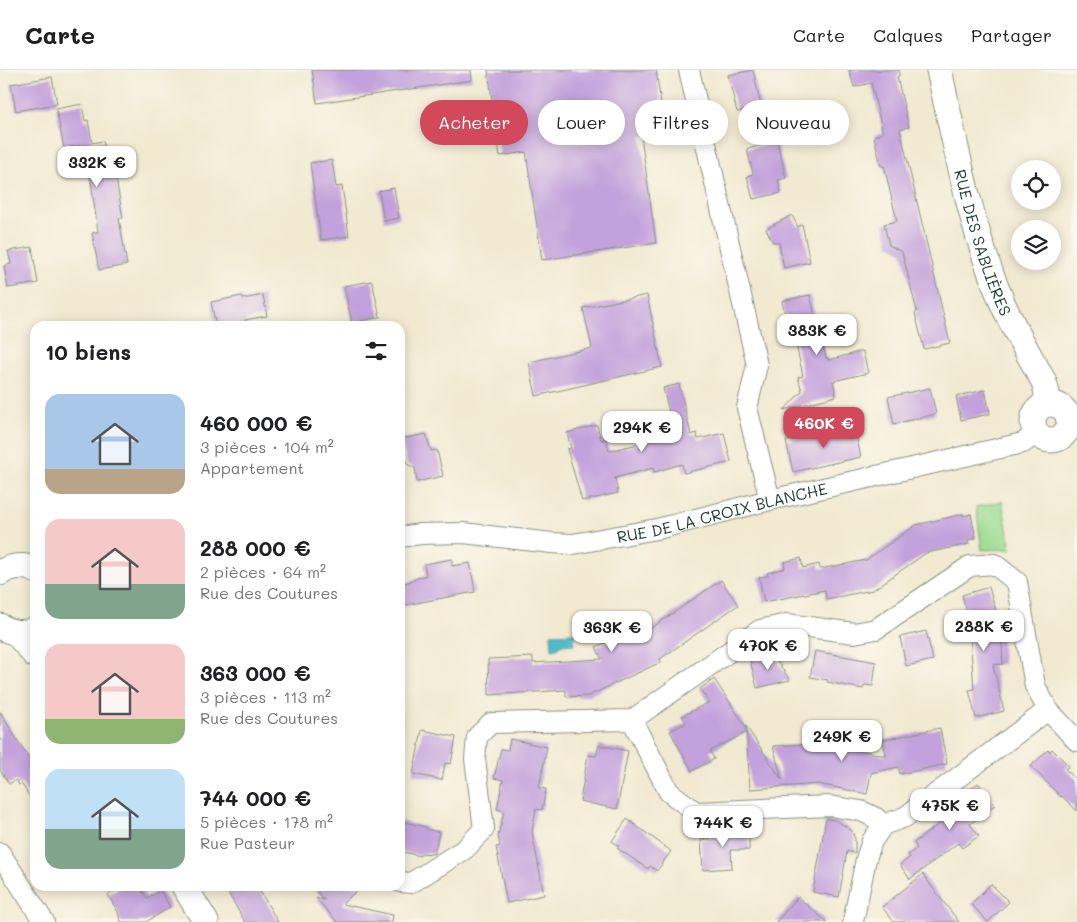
<!DOCTYPE html>
<html lang="fr">
<head>
<meta charset="utf-8">
<style>
  :root { --surface:#fff; --page:#f2f2f2; --text:#202124; --muted:#757577; --line:#e0e0e0; --accent:#d1495b }
  body { margin:0; font-family:Mali,sans-serif; background:var(--page); color:var(--text); height:100vh; display:flex; flex-direction:column; font-size:19px; white-space:nowrap }
  * { box-sizing:border-box; margin:0 }
  p { font-size:16px; color:var(--muted) }
  .icon { flex:none; width:28px; height:28px; fill:none; stroke:currentColor; stroke-width:2; stroke-linecap:round; stroke-linejoin:round }
  .map { position:relative; flex:1; overflow:hidden }
  .sheet { position:absolute; left:30px; top:251px; width:375px; height:570px; display:flex; flex-direction:column; background:var(--surface); border-radius:15px; box-shadow:0 2px 12px #0003 }
  .sheet>* { flex:none }
  .top-card { position:absolute; left:420px; top:30px; width:475px; height:45px; display:flex; gap:10px }
  .buttons { position:absolute; left:1011px; top:90px; display:grid; gap:10px }
  .buttons a { display:grid; place-items:center; width:50px; height:50px; border-radius:50%; background:var(--surface); box-shadow:0 2px 12px #0003; font-size:25px }
  .price { position:absolute; translate:-50% -42px; padding:0 11px; border-radius:10px; background:#fff; color:#222; font-size:16px; line-height:32px; filter:drop-shadow(0 1px 2px #0008) }
  .price::after { content:''; position:absolute; left:50%; top:30px; width:15px; height:11px; margin-left:-8px; background:inherit; clip-path:polygon(0 0,100% 0,50% 100%) }
  .price.selected { background:var(--accent); color:#fff }
  ul { padding:0; list-style:none }
  li { display:flex; align-items:center; gap:15px; height:125px; padding:0 15px }
  li span { display:grid; place-items:center; flex:none; width:140px; height:100px; border-radius:15px; color:#555 }
  li>.icon { margin-inline-start:auto }
  span .icon { width:60px; height:60px; fill:#fffc; stroke-width:1 }
  li b { font-size:21px }
  h2 { display:flex; justify-content:space-between; align-items:center; height:60px; padding:0 15px; font-size:21px }
  .pill { padding:0 18px; border-radius:22px; background:var(--surface); box-shadow:0 2px 12px #0003; font-size:18px; line-height:45px }
  .pill.selected { background:var(--accent); color:#fff }
  header { display:flex; align-items:center; gap:30px; box-sizing:border-box; height:70px; padding:0 25px; background:var(--surface); border-bottom:1px solid var(--line) }
  header strong { font-size:24px }
  nav { display:flex; gap:28px; margin-inline-start:auto; font-size:18px }
  .map>svg:first-child { display:block }
  .green { fill:#9cdb90; stroke:#5e8c62 }
  .water { fill:#50bccc; stroke:#387c80 }
  .building { fill:#c2a1dc }
  .lines { fill:none; stroke-linecap:round; stroke-linejoin:round }
  .minor-casing { stroke:#889382; stroke-width:22 }
  .tertiary-casing { stroke:#889382; stroke-width:27 }
  .minor { stroke:#fff; stroke-width:20 }
  .tertiary { stroke:#fff; stroke-width:25 }
  .labels { text-anchor:middle; dominant-baseline:central; stroke-width:4.5; stroke-linejoin:round; paint-order:stroke }
  .street-label { font-size:16px; fill:#1f3d34; stroke:#fbf7ec }
</style>
</head>
<body>
<header>
<strong>Carte</strong>
<nav><a>Carte</a><a>Calques</a><a>Partager</a></nav>
</header>
<div class="map">
<svg width="1077" height="852" viewBox="0 0 1077 852">
  <rect width="100%" height="100%" fill="#fbf7ec"/>
  <filter id="ink" filterUnits="userSpaceOnUse"><feTurbulence type="fractalNoise" baseFrequency=".02" numOctaves="2"/><feDisplacementMap in="SourceGraphic" scale="10" xChannelSelector="R" yChannelSelector="G"/><feConvolveMatrix kernelMatrix="1 2 1 2 8 2 1 2 1" color-interpolation-filters="sRGB"/></filter>
  <filter id="wash" filterUnits="userSpaceOnUse"><feTurbulence type="fractalNoise" baseFrequency=".0096" numOctaves="4" result="noise"/><feDisplacementMap in="SourceGraphic" scale="20" xChannelSelector="R" yChannelSelector="G"/><feGaussianBlur stdDeviation="1.12" result="paint"/><feColorMatrix in="noise" values="0 0 0 0 0 0 0 0 0 0 0 0 0 0 0 0 0 1.4 0 .05"/><feComposite in="paint" operator="in"/></filter>
  <g filter="url(#wash)">
    <rect width="100%" height="100%" fill="#f1e9d0"/>
    <!-- green -->
    <path class="green" d="M1002,431L1011,479L982,480L976,437Z"/>
    <!-- water -->
    <path class="water" d="M574,563L575,574L559,575L558,579H552L551,564Z"/>
    <g id="blocks">
      <!-- building -->
      <path class="building" d="M312,0H471L472,10L317,33Z
        M488,0H656L665,62L641,66L656,173L542,190L526,82L500,86Z
        M753,0L761,36L737,42L728,5Z
        M849,0H899V6L897,7L909,57L900,59L950,273L924,279L915,243L917,242L902,182L889,175L884,154L897,151L884,96H881L874,66L883,63L871,13L854,17Z
        M52,7L57,34L16,41L11,14Z
        M82,34L85,51L88,50L92,73L103,71L109,104L115,103L123,148H119L127,195L99,200L92,163L98,162L86,75L64,78L56,39Z
        M777,72L786,108L778,110L781,123L753,129L747,106L753,104L747,79Z
        M332,90L336,117L342,116L349,166L321,170L310,93Z
        M394,118L399,148L384,151L379,121Z
        M792,145L798,157L802,154L810,192L784,198L779,173L773,172L766,159Z
        M32,177L38,213L8,218L4,196L11,194L8,181Z
        M372,211L380,247L352,253L344,216Z
        M263,225L267,246L245,250L246,256H216L211,232L242,226L243,229Z
        M647,225L662,297L536,326L529,292L592,278L583,238Z
        M810,225L826,288H828V290L863,281L868,303L833,311L836,326L784,340L802,321L798,307L803,306L791,252L787,253L782,231Z
        M679,314L691,365L697,363L698,369L724,363L731,392L684,403L682,394L654,402L653,398L615,408L618,423L582,431L567,379L571,378L567,363L597,355L601,370L606,369L609,381L675,365L663,318Z
        M930,318L936,344L894,354L888,327Z
        M985,320L990,344L961,350L956,326Z
        M854,356L861,387L793,402L786,371Z
        M426,364L431,381L437,380L443,406L417,412L415,398L407,394L401,369Z
        M963,444V446L971,444L976,468L968,470L969,474L926,483L873,520L826,529L825,520L764,532L759,507L768,506L767,503L785,498L784,492L801,488L803,498L819,494L820,499L866,490L916,455Z
        M452,489V496L470,493L475,522L400,536V515L426,505L424,494Z
        M721,510L738,535L660,589L661,592L588,626L566,627V620L489,625L488,589L533,587V593L602,589L596,577L645,555L647,561Z
        M989,517L1001,558L1003,594L993,595L1004,641L976,648L969,620L974,619L969,551L962,525Z
        M926,561L933,590L906,596L900,567Z
        M815,581L876,592L873,616L864,615L863,619L827,612L828,610L810,607Z
        M772,584L790,610L757,618L750,590Z
        M714,609L745,655V663L710,681L714,689L692,701L670,661L686,653L682,646L709,632L700,619Z
        M0,642L35,698V735L21,713L19,715L16,710L9,714L0,700Z
        M746,656L782,710L773,676L826,673L886,686L883,670L940,658L947,694L900,704L898,697L871,703L867,724L819,714L750,719Z
        M422,660L456,667L451,694L445,693L442,710L413,704Z
        M510,669L547,677L539,718L546,719L542,740L536,739L532,762L544,825L507,833L496,777L500,776L498,766L504,741L497,739L503,710L494,708L501,679L508,680Z
        M599,675L628,681L617,739L580,731L588,685L596,686Z
        M1052,679L1069,696L1065,699L1077,710V741L1062,726L1061,727L1031,696L1048,680L1050,682Z
        M978,713L995,735L970,754L979,766L962,778L958,773L910,809L900,795L910,787L908,785L917,778L914,773L949,746V745L956,740L951,734Z
        M627,749L671,781L657,801L650,796L648,799L617,778L619,776L612,771Z
        M826,749L835,750L847,757L852,761L855,769V783L847,781L839,827L813,822Z
        M400,751L426,757V759L439,762L434,784L421,783L420,786L400,781Z
        M749,760V780H731L732,798L703,800L701,770L710,769L709,762Z
        M923,804L932,817L959,852H894L882,837Z
        M991,814L1009,832L988,852L971,834Z
        M121,816H139L147,828L160,820L170,837L146,852H121L118,842L108,825Z
        M224,816H257L278,852H245Z
        M312,816H362L342,834L393,845L392,852H337L316,828L324,830Z
        M798,827L827,852H776Z"/>
    </g>
  </g>
  <g filter="url(#ink)">
    <use href="#blocks" fill-opacity="0" stroke="#889382" stroke-width="1"/>
    <g class="lines">
      <defs>
        <g id="minor">
          <path d="M689,0L757,295L747,338L770,430"/>
          <path id="s1" d="M400,467L420,464L463,463L552,473L573,474L657,459L770,430L1023,373L1030,368L1035,362"/>
          <path d="M632,650L669,722L696,742L830,736L861,741L876,748L883,755"/>
          <path d="M883,755L905,747L1048,640"/>
          <path d="M0,783L44,852"/>
          <path d="M400,812L411,813L465,779L484,759L475,689L477,667L491,653L632,650L760,560L787,554L854,563L876,559L970,496L994,494L1017,512L1035,616L1048,640L1077,671"/>
          <path d="M853,852L866,789L872,771L883,755"/>
        </g>
        <g id="tertiary">
          <path id="s2" d="M939,0C956,76 970,155 1000,227C1012,257 1029,284 1044,312L1047,323L1046,334"/>
          <circle cx="1051" cy="352" r="18"/>
          <path d="M0,503C10,496 24,494 35,500"/>
          <path d="M0,556C9,563 25,565 35,559"/>
          <path d="M16,563L35,585"/>
          <path d="M184,816L206,852"/>
        </g>
      </defs>
      <!-- minor casing -->
      <use href="#minor" class="minor-casing"/>
      <!-- tertiary casing -->
      <use href="#tertiary" class="tertiary-casing"/>
      <!-- minor -->
      <use href="#minor" class="minor"/>
      <!-- tertiary -->
      <use href="#tertiary" class="tertiary"/>
    </g>
  </g>
  <g class="labels">
    <!-- street labels -->
    <g class="street-label">
      <text stroke="none"><textPath href="#s2" startOffset="178">RUE DES SABLIÈRES</textPath></text>
      <text stroke="none"><textPath href="#s1" startOffset="326">RUE DE LA CROIX BLANCHE</textPath></text>
    </g>
  </g>
</svg>
<div class="buttons">
<a><svg class="icon" aria-label="locate" viewBox="0 0 24 24"><circle cx="12" cy="12" r="6"/><path d="M12 2v4M12 18v4M2 12h4M18 12h4"/></svg></a>
<a><svg class="icon" aria-label="layers" viewBox="0 0 24 24"><path d="M12 4l9 5-9 5-9-5zM3 14l9 5 9-5"/></svg></a>
</div>
<b class="price" style="left:97px;top:118px">332K €</b>
<b class="price" style="left:817px;top:286px">383K €</b>
<b class="price selected" style="left:824px;top:379px">460K €</b>
<b class="price" style="left:642px;top:383px">294K €</b>
<b class="price" style="left:984px;top:582px">288K €</b>
<b class="price" style="left:612px;top:583px">363K €</b>
<b class="price" style="left:768px;top:601px">470K €</b>
<b class="price" style="left:842px;top:692px">249K €</b>
<b class="price" style="left:950px;top:761px">475K €</b>
<b class="price" style="left:723px;top:778px">744K €</b>
<div class="top-card">
<a class="pill selected">Acheter</a>
<a class="pill">Louer</a>
<a class="pill">Filtres</a>
<a class="pill">Nouveau</a>
</div>
<section class="sheet">
<h2>10 biens<svg class="icon" aria-label="filters" viewBox="0 0 24 24"><path d="M4 7h16M4 17h16"/><circle cx="9" cy="7" r="2"/><circle cx="15" cy="17" r="2"/></svg></h2>
<ul>
<li><span style="background:linear-gradient(#a9c7e8 75%,#b9a48a 0)"><svg class="icon" aria-label="home" viewBox="0 0 24 24"><path d="M3 11l9-7 9 7M6 9v11h12V9"/></svg></span><div><b>460 000 €</b><p>3 pièces · 104 m²</p><p>Appartement</p></div></li>
<li><span style="background:linear-gradient(#f6c9c9 65%,#7fa58c 0)"><svg class="icon" aria-label="home" viewBox="0 0 24 24"><path d="M3 11l9-7 9 7M6 9v11h12V9"/></svg></span><div><b>288 000 €</b><p>2 pièces · 64 m²</p><p>Rue des Coutures</p></div></li>
<li><span style="background:linear-gradient(#f6c9c9 75%,#8fb573 0)"><svg class="icon" aria-label="home" viewBox="0 0 24 24"><path d="M3 11l9-7 9 7M6 9v11h12V9"/></svg></span><div><b>363 000 €</b><p>3 pièces · 113 m²</p><p>Rue des Coutures</p></div></li>
<li><span style="background:linear-gradient(#bfe0f5 60%,#7fa58c 0)"><svg class="icon" aria-label="home" viewBox="0 0 24 24"><path d="M3 11l9-7 9 7M6 9v11h12V9"/></svg></span><div><b>744 000 €</b><p>5 pièces · 178 m²</p><p>Rue Pasteur</p></div></li>
</ul>
</section>
</div>
</body>
</html>
